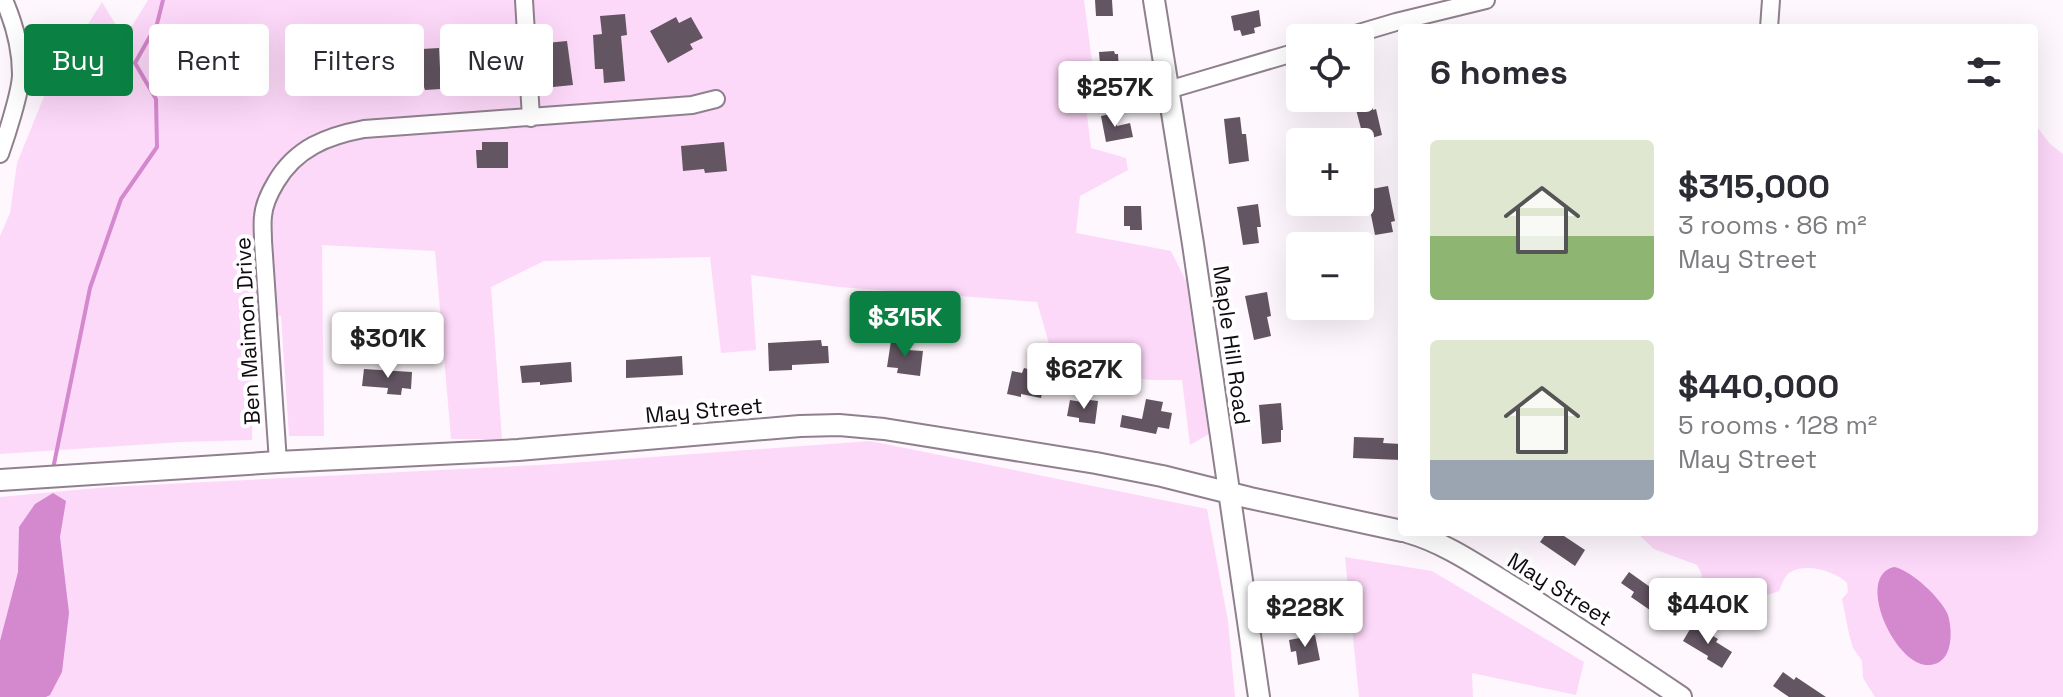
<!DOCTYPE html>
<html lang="en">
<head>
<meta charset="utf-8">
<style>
  :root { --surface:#fff; --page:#f2f2f3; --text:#2b2b33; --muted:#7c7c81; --accent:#0b8043 }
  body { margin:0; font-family:"Space Grotesk",sans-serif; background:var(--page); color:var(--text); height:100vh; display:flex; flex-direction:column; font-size:30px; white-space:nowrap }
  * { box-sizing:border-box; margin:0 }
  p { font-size:26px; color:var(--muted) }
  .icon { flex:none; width:44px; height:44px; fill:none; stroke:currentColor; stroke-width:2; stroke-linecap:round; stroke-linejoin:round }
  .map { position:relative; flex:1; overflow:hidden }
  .drawer { position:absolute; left:1398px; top:24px; width:640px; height:512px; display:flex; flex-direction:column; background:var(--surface); border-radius:8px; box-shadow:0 8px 32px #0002 }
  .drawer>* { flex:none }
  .banner { position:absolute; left:24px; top:24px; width:760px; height:72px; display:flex; gap:16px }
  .controls { position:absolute; left:1286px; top:24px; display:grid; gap:16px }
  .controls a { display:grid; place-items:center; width:88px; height:88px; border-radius:8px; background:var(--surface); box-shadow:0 8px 32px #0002; font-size:40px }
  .price { position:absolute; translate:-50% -68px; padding:0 18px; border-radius:8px; background:#fff; color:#222; font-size:26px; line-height:52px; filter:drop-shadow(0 2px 4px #0008) }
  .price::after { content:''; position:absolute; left:50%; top:48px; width:24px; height:18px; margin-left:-12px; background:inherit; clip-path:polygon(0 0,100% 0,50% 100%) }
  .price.current { background:var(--accent); color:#fff }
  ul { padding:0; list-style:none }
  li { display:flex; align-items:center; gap:24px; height:200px; padding:0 32px }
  li span { display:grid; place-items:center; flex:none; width:224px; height:160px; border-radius:8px; color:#555 }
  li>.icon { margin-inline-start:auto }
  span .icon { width:96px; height:96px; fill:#fffc; stroke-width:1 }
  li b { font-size:34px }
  h2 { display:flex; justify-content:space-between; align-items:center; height:96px; padding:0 32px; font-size:34px }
  .pill { padding:0 28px; border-radius:8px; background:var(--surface); box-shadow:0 8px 32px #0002; font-size:28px; line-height:72px }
  .pill.current { background:var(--accent); color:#fff }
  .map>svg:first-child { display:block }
  .green { fill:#fdd9f9 }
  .water { fill:#d488cd }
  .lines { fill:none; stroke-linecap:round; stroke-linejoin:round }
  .stream { stroke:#d488cd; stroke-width:4 }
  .building { fill:#635562 }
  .minor-casing { stroke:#8f808d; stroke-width:20 }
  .tertiary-casing { stroke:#8f808d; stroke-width:24 }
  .minor { stroke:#fff; stroke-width:16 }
  .tertiary { stroke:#fff; stroke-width:20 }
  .labels { text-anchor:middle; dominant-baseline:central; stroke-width:8; stroke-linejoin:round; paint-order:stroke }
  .street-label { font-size:22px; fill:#0f0a0f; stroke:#fff }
</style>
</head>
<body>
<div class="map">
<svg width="2063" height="697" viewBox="0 0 2063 697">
  <rect width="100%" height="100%" fill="#fef7fd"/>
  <!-- green -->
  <path class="green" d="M148,0H1084L1094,77L1124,82L1130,95L1111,107H1086L1091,148L1126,158L1128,170L1080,196L1076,233L1171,251L1186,281L1209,434L1190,445L1182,380H1152L1057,371L1037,302L839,287L751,275L756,350L721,353L710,257L544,261L491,287L502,439H451L435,251L322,245L324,436H289L281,316L255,311L252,440L181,442L0,454V236L10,213L17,163L47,89L102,2L116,25L132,26Z
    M2034,123L2050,144L2063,154V697H1875L1863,678L1862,661L1853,648L1849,634L1842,599L1848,592L1847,583C1836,571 1804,562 1789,573C1784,577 1782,584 1779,591C1759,600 1742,594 1727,578H1721L1711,589L1700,584L1702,575L1697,565L1654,549L1636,532H2034Z
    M870,441L1207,509L1228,621L1235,697H0V497L108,487L557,464Z
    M1345,557L1432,571L1584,662L1576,695L1472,673L1473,697H1359Z"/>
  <!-- water -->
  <path class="water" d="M53,493L66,501L60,537L69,613L62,672L50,695L46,697H0V641L18,572L19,527L35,504Z
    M1894,567C1911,570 1942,599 1948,615C1953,632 1953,664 1929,665C1895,667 1854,576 1894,567Z"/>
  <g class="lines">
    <!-- stream -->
    <path class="stream" d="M54,464L90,288L121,199L157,147L156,99L135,63L157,24L163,0"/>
  </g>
  <!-- building -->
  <path class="building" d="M1095,0H1112L1113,16H1096Z
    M1259,10L1261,26L1254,28L1255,33L1242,36L1240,30L1234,31L1231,16Z
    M625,14L627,35L621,36L625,81L604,83L603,69H595L593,35L602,34L600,16Z
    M676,17L679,23L691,17L703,38L690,44L693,49L668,63L650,31Z
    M567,41L573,85L553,87L552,83L542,84L539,53H547L546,43Z
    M439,48L441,89L425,90L424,87L415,88L414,76L402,77L401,60H414L413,55L423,54L422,49Z
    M1114,51L1115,54H1118L1119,71H1117V75L1101,77L1099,52Z
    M1353,98H1370L1373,110L1376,109L1382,135L1364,140Z
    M1115,113L1117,126L1130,123L1133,137L1106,142L1101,116Z
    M1240,117L1242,134H1246L1249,161L1229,164L1224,119Z
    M482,142H508V168H477L476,150H482Z
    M724,142L727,171L705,173L704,169L683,171L681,146Z
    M1388,186L1395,221L1391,222L1393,232L1375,235L1366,190Z
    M1258,204L1261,227H1257L1259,243L1243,245L1237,207Z
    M1124,206H1141L1142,230H1130V226H1124Z
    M1267,292L1271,316L1267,317L1271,336L1254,340L1245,296Z
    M821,340L822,346H828L829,363L792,365V370L769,371L768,343Z
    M891,341L909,343L908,350L923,351L920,376L897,373L898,368L887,367Z
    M682,356L683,375L626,378V360Z
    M571,362L572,382L540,385V382L522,383L520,366Z
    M1024,368L1036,371L1035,376L1045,378L1041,398L1021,394V397L1007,394L1012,371L1022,373Z
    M364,369L412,372L411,389L402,388L401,395L387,394L388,388L362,386Z
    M1082,399L1098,401L1095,424L1079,422V418L1067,416L1070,400L1082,402Z
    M1146,399L1163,402L1161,411L1172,413L1169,429L1158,427L1156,434L1120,427L1122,415L1142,419Z
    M1281,403L1283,430H1281V442L1262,444L1259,405Z
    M1354,437L1384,438L1383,443L1401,444V460L1353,458Z
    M1547,532H1558L1585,550L1575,566L1540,542Z
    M1629,572L1657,592L1663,584L1674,592L1669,599L1674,604L1663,619L1631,597L1634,592L1621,583Z
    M1693,624L1718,639L1716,642L1732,652L1722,668L1707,659L1708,656L1683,641Z
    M1315,635L1320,660L1298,665L1296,651L1291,652L1289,640Z
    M1783,672L1794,680L1796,677L1826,697H1789L1773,686Z"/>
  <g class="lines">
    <defs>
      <path id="minor" d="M524,0L531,118
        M1769,28L1771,0
        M1342,38L1396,22L1486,0
        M1168,90L1300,51
        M0,154C6,137 21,91 21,74C21,48 14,23 4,0
        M278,462L263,241C263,233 262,224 263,216C264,204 270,192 276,182C296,148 327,136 364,129L666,107L692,105L716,99"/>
      <path id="tertiary" d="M1154,0L1193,244L1259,697
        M0,480L278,462L518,450L800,426L839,425L884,429L1096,463L1162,476L1250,498L1402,531
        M1407,532C1443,542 1475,564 1506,583C1565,619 1623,658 1681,697"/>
    </defs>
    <!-- minor casing -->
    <use href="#minor" class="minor-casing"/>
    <!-- tertiary casing -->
    <use href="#tertiary" class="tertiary-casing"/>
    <!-- minor -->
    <use href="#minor" class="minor"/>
    <!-- tertiary -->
    <use href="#tertiary" class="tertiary"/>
  </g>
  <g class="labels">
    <!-- street labels -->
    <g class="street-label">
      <text transform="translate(247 331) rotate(-93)">Ben Maimon Drive</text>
      <text transform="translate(1232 345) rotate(82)">Maple Hill Road</text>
      <text transform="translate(704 410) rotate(-5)">May Street</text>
      <text transform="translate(1560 589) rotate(32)">May Street</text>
    </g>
  </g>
</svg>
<div class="controls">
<a><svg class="icon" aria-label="locate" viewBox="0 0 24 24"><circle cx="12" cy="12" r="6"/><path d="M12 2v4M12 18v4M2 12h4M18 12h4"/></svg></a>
<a>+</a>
<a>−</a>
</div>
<b class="price" style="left:1115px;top:129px">$257K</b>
<b class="price current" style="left:905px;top:359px">$315K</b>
<b class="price" style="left:388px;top:380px">$301K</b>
<b class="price" style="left:1084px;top:411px">$627K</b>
<b class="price" style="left:1708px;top:646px">$440K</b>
<b class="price" style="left:1305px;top:649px">$228K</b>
<div class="banner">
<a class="pill current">Buy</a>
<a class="pill">Rent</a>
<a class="pill">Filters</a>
<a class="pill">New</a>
</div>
<section class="drawer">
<h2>6 homes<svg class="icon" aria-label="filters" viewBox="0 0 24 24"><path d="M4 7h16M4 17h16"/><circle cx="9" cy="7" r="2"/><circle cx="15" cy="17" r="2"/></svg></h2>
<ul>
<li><span style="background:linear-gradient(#dfe7d0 60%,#8fb573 0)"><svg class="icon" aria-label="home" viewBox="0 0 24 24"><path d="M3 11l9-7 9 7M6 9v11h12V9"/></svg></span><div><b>$315,000</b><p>3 rooms · 86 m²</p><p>May Street</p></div></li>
<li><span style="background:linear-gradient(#dfe7d0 75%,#9aa5b1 0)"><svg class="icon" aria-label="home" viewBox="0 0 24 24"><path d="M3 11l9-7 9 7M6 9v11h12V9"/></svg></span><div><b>$440,000</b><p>5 rooms · 128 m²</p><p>May Street</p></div></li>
</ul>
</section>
</div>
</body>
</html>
